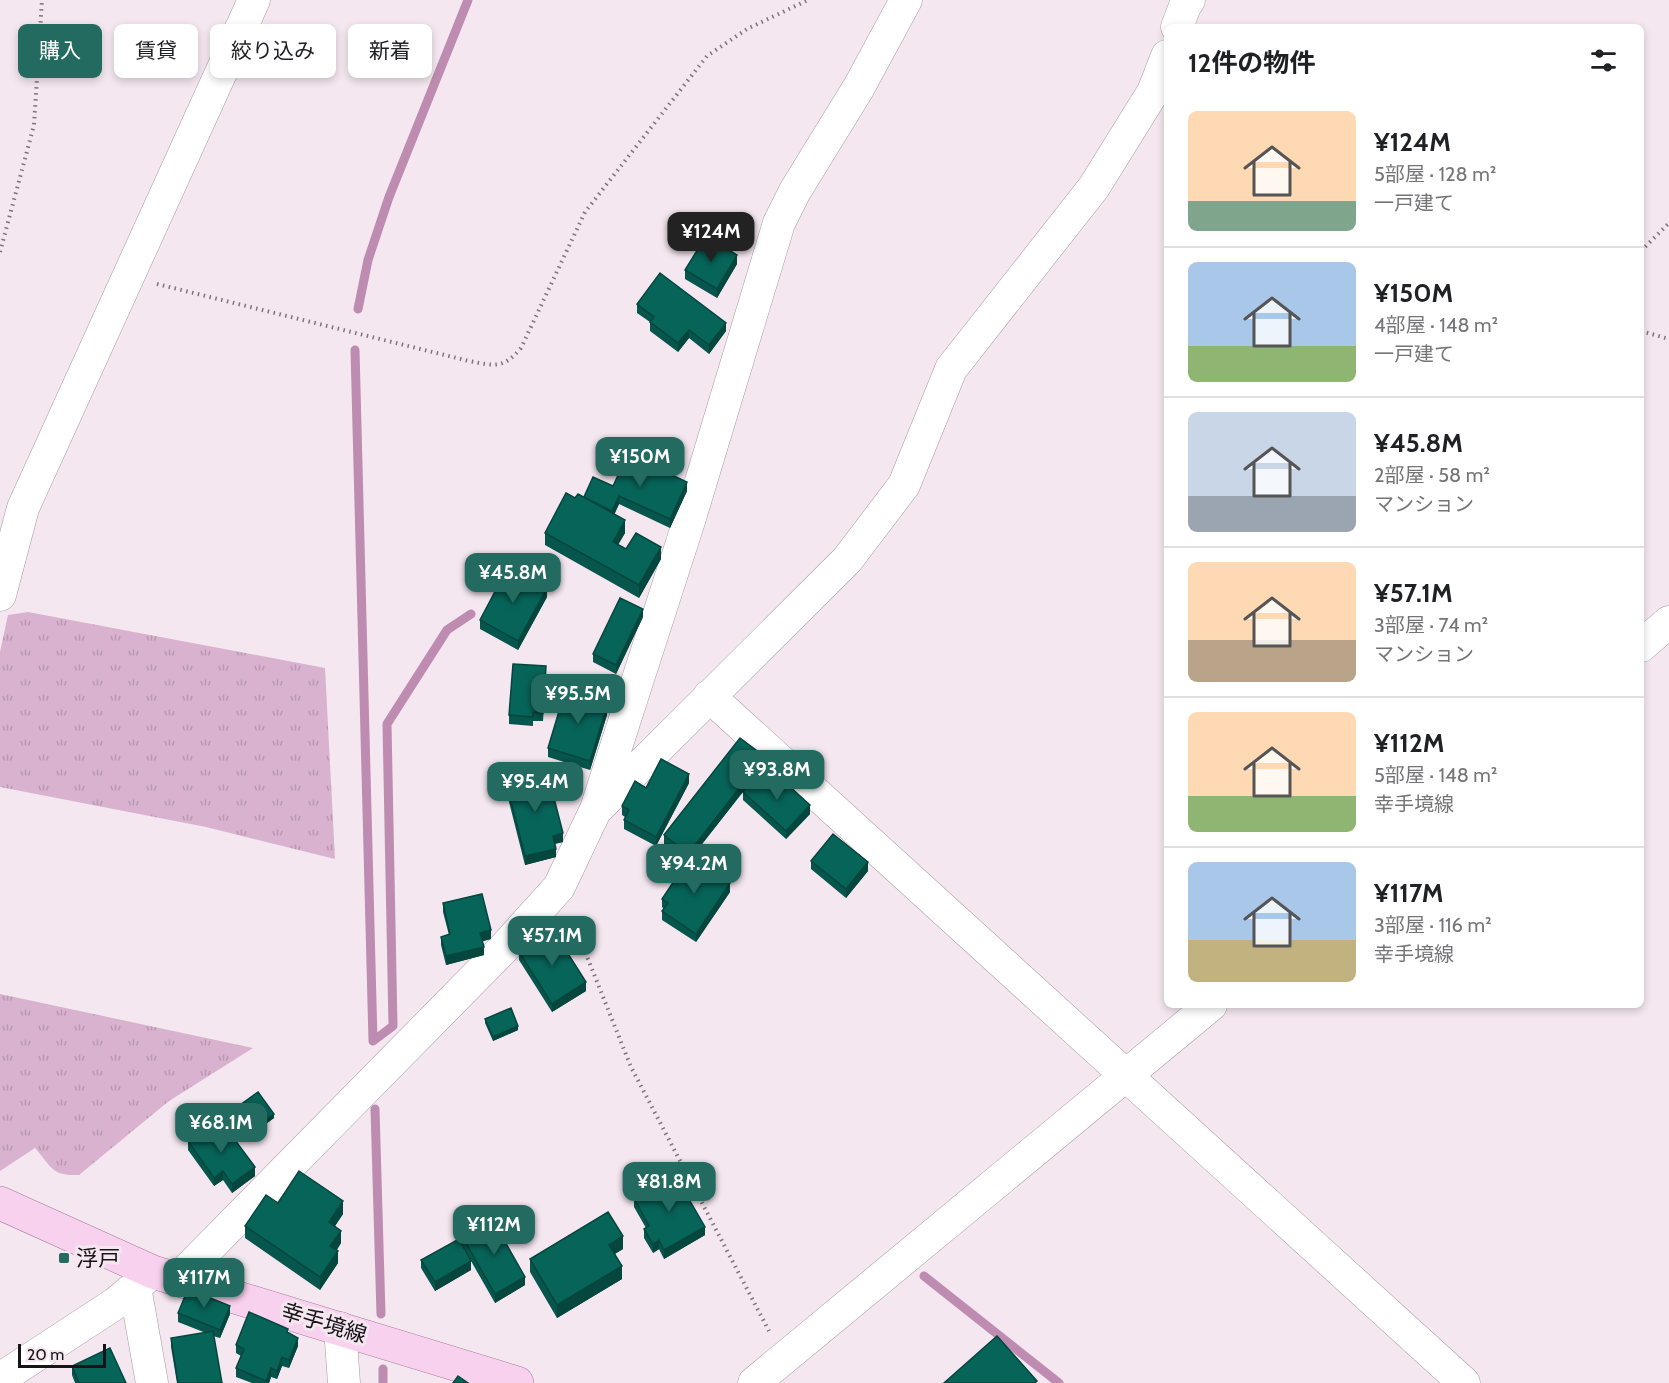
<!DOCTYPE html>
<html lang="ja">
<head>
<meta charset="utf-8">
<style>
  :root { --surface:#fff; --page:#f2f2f2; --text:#202124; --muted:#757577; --line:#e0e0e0; --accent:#236a60 }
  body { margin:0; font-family:Cabin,"Noto Sans JP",sans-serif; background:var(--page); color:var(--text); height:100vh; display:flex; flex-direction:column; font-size:22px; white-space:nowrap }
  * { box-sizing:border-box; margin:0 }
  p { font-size:20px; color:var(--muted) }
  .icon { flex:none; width:33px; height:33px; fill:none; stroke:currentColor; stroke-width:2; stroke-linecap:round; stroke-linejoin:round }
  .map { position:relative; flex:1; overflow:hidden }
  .sheet { position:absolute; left:1164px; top:24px; width:480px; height:984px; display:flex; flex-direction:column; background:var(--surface); border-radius:9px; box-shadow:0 3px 9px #0003 }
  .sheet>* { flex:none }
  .banner { position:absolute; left:18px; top:24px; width:570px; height:54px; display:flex; gap:12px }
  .scale { position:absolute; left:18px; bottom:15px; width:88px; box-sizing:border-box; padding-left:6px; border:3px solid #171316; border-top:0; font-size:16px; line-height:21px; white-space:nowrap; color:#171316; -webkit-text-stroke:4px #f4e7f0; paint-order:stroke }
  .price { position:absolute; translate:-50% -51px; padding:0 14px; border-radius:12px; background:var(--accent); color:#fff; font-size:20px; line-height:39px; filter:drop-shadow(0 2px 3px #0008) }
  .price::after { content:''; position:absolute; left:50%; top:36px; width:18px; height:14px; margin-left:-9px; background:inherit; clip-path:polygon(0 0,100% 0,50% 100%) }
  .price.current { background:#222; color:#fff }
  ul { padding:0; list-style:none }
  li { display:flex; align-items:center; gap:18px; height:150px; padding:0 24px }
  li+li { border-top:2px solid var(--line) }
  li span { display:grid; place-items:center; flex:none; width:168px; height:120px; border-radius:9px; color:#555 }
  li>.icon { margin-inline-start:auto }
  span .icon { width:72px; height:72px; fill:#fffc; stroke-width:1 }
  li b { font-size:26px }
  h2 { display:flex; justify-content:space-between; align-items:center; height:72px; padding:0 24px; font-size:26px }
  .tag { padding:0 21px; border-radius:9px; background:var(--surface); box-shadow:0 3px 9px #0003; font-size:21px; line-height:54px }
  .tag.current { background:var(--accent); color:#fff }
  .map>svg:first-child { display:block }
  .grass { fill:url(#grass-tufts) }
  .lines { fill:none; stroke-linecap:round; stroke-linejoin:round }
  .stream { stroke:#be8bb1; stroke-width:9 }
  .minor-casing { stroke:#a79aa3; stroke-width:33 }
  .major-casing { stroke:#a77a9b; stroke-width:34 }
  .path { stroke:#7e757b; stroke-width:4; stroke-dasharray:1.5 4.5; stroke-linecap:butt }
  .minor { stroke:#fff; stroke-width:32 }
  .major { stroke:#f8d1ee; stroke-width:33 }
  .wall { fill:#06564d }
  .shaded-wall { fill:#05463e }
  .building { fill:#076459; stroke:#05463e; stroke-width:1.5 }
  .poi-dot { fill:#236a60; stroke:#f4e7f0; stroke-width:2 }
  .labels { text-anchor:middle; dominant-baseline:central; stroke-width:6; stroke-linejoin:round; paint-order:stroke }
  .poi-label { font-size:22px; fill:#171316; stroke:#f4e7f0; text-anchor:start }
  .street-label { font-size:22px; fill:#171316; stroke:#f4e7f0 }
</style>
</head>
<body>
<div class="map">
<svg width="1669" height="1383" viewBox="0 0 1669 1383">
  <defs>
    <pattern id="grass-tufts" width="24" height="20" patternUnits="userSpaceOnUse" patternTransform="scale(1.5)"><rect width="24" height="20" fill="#d8b2ce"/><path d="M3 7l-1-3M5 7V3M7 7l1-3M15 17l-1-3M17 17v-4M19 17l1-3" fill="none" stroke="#b998b0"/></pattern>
  </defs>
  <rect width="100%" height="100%" fill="#f4e7f0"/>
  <!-- grass -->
  <path class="grass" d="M28,612L325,668L335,859L206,827L0,787V652L8,615Z
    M0,994L253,1048L169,1101L79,1175C51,1176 52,1167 35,1148L0,1171Z"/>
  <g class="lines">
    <!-- stream -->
    <path class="stream" d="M358,309L368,260L389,197L468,0
      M355,350L373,1041
      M373,1041L393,1026L387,724L447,630L471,614
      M375,1109L381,1314
      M924,1276L1059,1383
      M383,1369V1383"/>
    <defs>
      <path id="minor" d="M1177,27L1185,6L1189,0
        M0,595L23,508L254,0
        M1641,646L1669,622
        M709,696L1464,1383
        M600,806L847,560L904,485L951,369L1094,187L1153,92L1167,56
        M178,1279L503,949L559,887L596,809L689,521L779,223L795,191L859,87L906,0
        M135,1287L152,1383
        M340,1328L344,1383
        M0,1379L116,1303L153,1272
        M754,1383L1211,1005"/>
      <path id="major" d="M0,1203L153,1272L517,1383"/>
    </defs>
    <!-- minor casing -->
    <use href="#minor" class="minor-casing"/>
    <!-- major casing -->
    <use href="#major" class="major-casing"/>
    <!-- path -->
    <path class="path" d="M1641,251L1669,223
      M0,252L34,125L42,0
      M157,284L469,361C495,366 503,369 521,348L585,212L707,56L747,29L808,0
      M1641,331L1669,339
      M572,919L631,1067L769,1331"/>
    <!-- minor -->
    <use href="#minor" class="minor"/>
    <!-- major -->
    <use href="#major" class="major"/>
  </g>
  <!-- wall -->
  <path class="wall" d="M737,264L717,298L685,279V270Z
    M637,304L726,331L709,354L689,338L678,352L650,331V322L637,313Z
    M613,486L687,491L670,528L619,504L614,514L625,533L618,544L626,549L661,559L639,598L545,545V533L584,497Z
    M547,597L518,650L480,629V620Z
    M643,617L616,674L593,662V654Z
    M546,675L543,721H533V726L509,724V715Z
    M599,704L607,715L590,770L548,757V748Z
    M764,765L691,858L730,892L696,942L662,920V911L664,909L662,907V899L687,861L664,844V835Z
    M506,782L563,842L555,844L556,857L525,865L506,790Z
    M689,783L656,846L624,829V820L625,817L622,815V806L646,788Z
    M769,785L810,814L786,839L743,800V792Z
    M811,861L868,871L846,898L811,869Z
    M443,903L491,939L482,941L484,955L446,965L441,945V937L449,935L443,912Z
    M519,952L586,991L552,1012L519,960Z
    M485,1019L518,1030L493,1041L485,1023Z
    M236,1108L274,1118L252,1134L236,1112Z
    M223,1136L255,1176L232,1193L223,1180L214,1186L188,1150V1141Z
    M634,1198L705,1235L664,1259L659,1249L653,1253L644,1238V1229L646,1228L634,1207Z
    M278,1203L343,1214L335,1226L341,1243L337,1250L338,1263L320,1290L245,1238V1226Z
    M462,1236L525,1285L495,1303L471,1261V1270L435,1291L421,1268V1260L462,1244Z
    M623,1249L615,1254L622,1279L557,1318L530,1272V1259Z
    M178,1313L230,1314L220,1338L213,1336L222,1383H177L171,1347V1338L206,1333L178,1322Z
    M288,1333L298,1346L289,1368L282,1366L277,1379L271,1377L269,1383H252L236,1377V1368L241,1356L236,1353V1345Z
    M72,1366L126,1383H75L72,1375Z"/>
  <!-- shaded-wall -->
  <path class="shaded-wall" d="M737,255V264L717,298V289Z
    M726,323V331L709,354V345Z
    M689,330V338L678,352V343Z
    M687,482V491L670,528V519Z
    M619,496V504L612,520V511Z
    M625,520V533L613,554V542Z
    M661,547V559L639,598V585Z
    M547,588V597L518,650V641Z
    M643,609V617L616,674V665Z
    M607,706V715L590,770V761Z
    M764,756V765L688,862V854Z
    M689,774V783L656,846V837Z
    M810,805V814L786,839V831Z
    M563,833V842L553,844V836Z
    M556,849V857L525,865V856Z
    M868,862V871L846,898V889Z
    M730,883V892L696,942V934Z
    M491,930V939L480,942V933Z
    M484,947V955L446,965V956Z
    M586,982V991L552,1012V1004Z
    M518,1026V1030L493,1041V1037Z
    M274,1114V1118L252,1134V1130Z
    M255,1167V1176L232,1193V1184Z
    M223,1171V1180L214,1186V1178Z
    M343,1201V1214L329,1235V1222Z
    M705,1227V1235L664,1259V1250Z
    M341,1231V1243L330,1258V1246Z
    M623,1236V1249L609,1257V1245Z
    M659,1240V1249L653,1253V1244Z
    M338,1251V1263L320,1290V1277Z
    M471,1261V1270L435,1291V1282Z
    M622,1266V1279L557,1318V1305Z
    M525,1277V1285L495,1303V1294Z
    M230,1306V1314L220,1338V1330Z
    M298,1338V1346L289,1368V1360Z
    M282,1357V1366L277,1379V1371Z
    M271,1368V1377L269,1383H266V1381Z"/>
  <!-- building -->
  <path class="building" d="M706,236L737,255L717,289L685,270Z
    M660,273L726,323L709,345L689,330L678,343L650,322L654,317L637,304Z
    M628,454L687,482L670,519L619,496L612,511L584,497L593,477L613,486Z
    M566,493L575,498L578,494L625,520L613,542L626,549L636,533L661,547L639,585L545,533Z
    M508,567L547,588L518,641L480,620Z
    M620,598L643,609L616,665L593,654Z
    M513,664L546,666L543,713L533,712V717L509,715Z
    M566,688L599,698L597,703L607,706L590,761L548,748Z
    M740,738L764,756L688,854L664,835Z
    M661,759L689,774L656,837L624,820L629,810L622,806L635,781L646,788Z
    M547,771L563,833L553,836L556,849L525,856L506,782Z
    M759,775L769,785L778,776L810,805L786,831L743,792Z
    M833,834L868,862L846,889L811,861Z
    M690,857L730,883L696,934L662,911L668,903L662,899Z
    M482,894L491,930L480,933L484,947L446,956L441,937L450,934L443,903Z
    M553,930L586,982L552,1004L519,952Z
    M511,1008L518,1026L493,1037L485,1019Z
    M258,1092L274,1114L252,1130L236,1108Z
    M213,1122L223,1136L229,1132L255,1167L232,1184L223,1171L214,1178L188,1141Z
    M299,1171L343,1201L329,1222L341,1231L330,1246L338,1251L320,1277L245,1226L266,1195L278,1203Z
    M675,1175L705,1227L664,1250L659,1240L653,1244L644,1229L649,1226L634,1198Z
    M608,1212L623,1236L609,1245L622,1266L557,1305L530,1259Z
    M492,1219L525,1277L495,1294L462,1236Z
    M459,1239L471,1261L435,1282L421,1260Z
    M188,1289L230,1306L220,1330L178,1313Z
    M249,1312L288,1329L287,1332L298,1338L289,1360L282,1357L277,1371L271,1368L266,1381L236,1368L244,1349L236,1345Z
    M213,1331L222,1383H178L171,1338Z
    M997,1336L1037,1381L1035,1383H944Z
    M110,1348L126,1383H79L72,1366Z
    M458,1376L468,1383H453Z"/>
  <!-- markers -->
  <rect class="poi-dot" x="58" y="1252" width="12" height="12" rx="3"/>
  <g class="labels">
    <!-- poi labels -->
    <g class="poi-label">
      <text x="76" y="1258">浮戸</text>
    </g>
    <!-- street labels -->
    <g class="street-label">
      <text transform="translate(324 1323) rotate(17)">幸手境線</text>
    </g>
  </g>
</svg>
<div class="scale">20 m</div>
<b class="price current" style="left:711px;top:263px">¥124M</b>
<b class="price" style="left:640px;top:488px">¥150M</b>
<b class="price" style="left:513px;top:604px">¥45.8M</b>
<b class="price" style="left:578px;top:725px">¥95.5M</b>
<b class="price" style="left:777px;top:801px">¥93.8M</b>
<b class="price" style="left:535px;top:813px">¥95.4M</b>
<b class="price" style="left:694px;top:895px">¥94.2M</b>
<b class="price" style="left:552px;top:967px">¥57.1M</b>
<b class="price" style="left:221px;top:1154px">¥68.1M</b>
<b class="price" style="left:669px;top:1213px">¥81.8M</b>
<b class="price" style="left:494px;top:1256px">¥112M</b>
<b class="price" style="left:204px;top:1309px">¥117M</b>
<div class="banner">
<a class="tag current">購入</a>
<a class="tag">賃貸</a>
<a class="tag">絞り込み</a>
<a class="tag">新着</a>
</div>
<section class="sheet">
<h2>12件の物件<svg class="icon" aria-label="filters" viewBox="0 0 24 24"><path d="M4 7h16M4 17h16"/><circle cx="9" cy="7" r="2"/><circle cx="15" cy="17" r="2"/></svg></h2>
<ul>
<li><span style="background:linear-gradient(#ffd9b3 75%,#7fa58c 0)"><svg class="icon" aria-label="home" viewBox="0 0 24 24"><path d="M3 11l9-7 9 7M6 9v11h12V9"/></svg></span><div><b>¥124M</b><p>5部屋 · 128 m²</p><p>一戸建て</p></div></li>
<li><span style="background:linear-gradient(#a9c7e8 70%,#8fb573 0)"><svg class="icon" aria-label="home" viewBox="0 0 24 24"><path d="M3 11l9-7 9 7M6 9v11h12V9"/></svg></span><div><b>¥150M</b><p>4部屋 · 148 m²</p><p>一戸建て</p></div></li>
<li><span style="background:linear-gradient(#c9d6e8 70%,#9aa5b1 0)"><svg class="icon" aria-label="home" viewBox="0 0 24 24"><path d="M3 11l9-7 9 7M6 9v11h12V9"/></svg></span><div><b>¥45.8M</b><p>2部屋 · 58 m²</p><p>マンション</p></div></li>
<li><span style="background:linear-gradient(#ffd9b3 65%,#b9a48a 0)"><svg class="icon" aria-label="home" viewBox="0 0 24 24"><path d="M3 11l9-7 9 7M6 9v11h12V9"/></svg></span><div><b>¥57.1M</b><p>3部屋 · 74 m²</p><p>マンション</p></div></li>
<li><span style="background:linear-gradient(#ffd9b3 70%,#8fb573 0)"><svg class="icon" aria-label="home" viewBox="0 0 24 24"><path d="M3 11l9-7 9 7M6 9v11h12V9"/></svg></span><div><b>¥112M</b><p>5部屋 · 148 m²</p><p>幸手境線</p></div></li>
<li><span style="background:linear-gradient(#a9c7e8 65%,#c2b280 0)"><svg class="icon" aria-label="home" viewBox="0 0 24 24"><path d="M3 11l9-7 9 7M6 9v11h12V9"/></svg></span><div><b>¥117M</b><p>3部屋 · 116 m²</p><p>幸手境線</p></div></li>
</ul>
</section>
</div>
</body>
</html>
